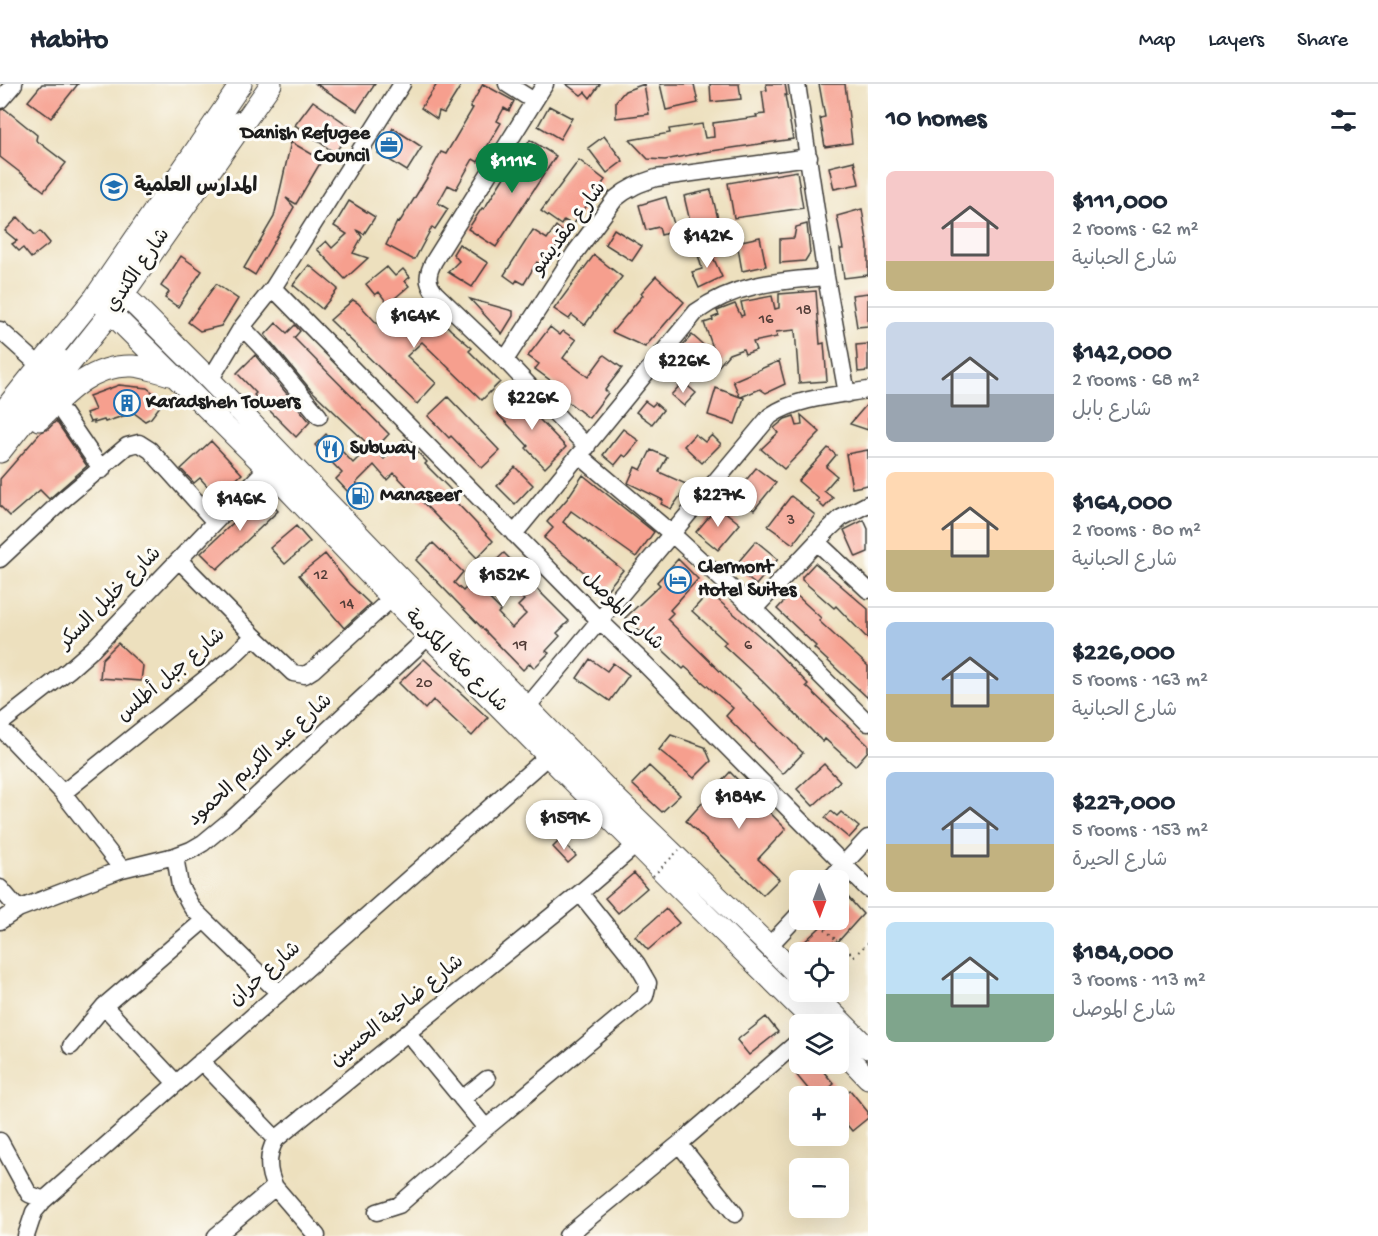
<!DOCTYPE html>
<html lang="en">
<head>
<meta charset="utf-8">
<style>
  :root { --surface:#fff; --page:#f2f2f3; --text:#1f2937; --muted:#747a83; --line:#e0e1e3; --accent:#0b8043 }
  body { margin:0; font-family:"Gochi Hand","Playpen Sans Arabic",sans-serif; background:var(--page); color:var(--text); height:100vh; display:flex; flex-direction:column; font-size:22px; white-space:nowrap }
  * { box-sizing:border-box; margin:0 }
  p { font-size:20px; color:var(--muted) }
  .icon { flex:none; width:33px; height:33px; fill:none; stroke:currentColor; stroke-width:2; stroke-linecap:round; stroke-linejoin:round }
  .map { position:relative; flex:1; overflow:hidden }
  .sheet { display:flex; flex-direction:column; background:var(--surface); width:510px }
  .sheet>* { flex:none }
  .needle { width:39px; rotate:179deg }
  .tools { position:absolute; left:789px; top:786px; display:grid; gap:12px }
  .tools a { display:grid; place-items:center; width:60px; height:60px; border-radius:9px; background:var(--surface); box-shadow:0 6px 24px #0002; font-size:30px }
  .price { position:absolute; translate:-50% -51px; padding:0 14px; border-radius:21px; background:#fff; color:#222; font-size:20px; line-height:39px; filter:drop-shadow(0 2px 3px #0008) }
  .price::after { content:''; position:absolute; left:50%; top:36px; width:18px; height:14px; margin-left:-9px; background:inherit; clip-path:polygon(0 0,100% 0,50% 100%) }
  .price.on { background:var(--accent); color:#fff }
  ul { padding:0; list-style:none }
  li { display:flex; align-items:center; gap:18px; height:150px; padding:0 18px }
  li+li { border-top:2px solid var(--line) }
  li span { display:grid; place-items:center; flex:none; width:168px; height:120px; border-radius:9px; color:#555 }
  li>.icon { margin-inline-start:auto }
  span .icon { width:72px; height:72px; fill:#fffc; stroke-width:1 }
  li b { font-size:26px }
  h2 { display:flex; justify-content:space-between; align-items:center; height:72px; padding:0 18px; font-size:26px }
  header { display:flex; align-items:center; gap:36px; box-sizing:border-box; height:84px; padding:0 30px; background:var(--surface); border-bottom:2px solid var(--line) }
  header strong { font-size:28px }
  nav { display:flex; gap:33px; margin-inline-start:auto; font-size:21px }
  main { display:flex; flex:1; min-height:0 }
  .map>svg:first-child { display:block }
  .building { fill:#f69f8e }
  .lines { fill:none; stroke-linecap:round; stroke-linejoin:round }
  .minor-casing { stroke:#3b3934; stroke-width:19 }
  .major-casing { stroke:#3b3934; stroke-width:23 }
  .path { stroke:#3b3934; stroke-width:2; stroke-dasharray:1.5 4.5; stroke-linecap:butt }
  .minor { stroke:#fff; stroke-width:16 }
  .major { stroke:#fff; stroke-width:21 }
  .path-bridge { stroke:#3b3934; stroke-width:2; stroke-dasharray:1.5 4.5; stroke-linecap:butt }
  .labels { text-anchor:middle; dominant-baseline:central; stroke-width:6; stroke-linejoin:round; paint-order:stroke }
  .number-label { font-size:16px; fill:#523d38 }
  .poi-label { font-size:20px; font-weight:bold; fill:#1c1c1c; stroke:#fdfcf7; text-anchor:start }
  .street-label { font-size:20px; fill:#1c1c1c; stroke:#fdfcf7 }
</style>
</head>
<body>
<header>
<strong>Habito</strong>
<nav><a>Map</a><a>Layers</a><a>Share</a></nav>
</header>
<main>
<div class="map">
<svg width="868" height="1152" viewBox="0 0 868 1152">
  <rect width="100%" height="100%" fill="#fdfcf7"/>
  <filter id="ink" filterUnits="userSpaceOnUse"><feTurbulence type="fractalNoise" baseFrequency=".0167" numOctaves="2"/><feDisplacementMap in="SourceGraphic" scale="12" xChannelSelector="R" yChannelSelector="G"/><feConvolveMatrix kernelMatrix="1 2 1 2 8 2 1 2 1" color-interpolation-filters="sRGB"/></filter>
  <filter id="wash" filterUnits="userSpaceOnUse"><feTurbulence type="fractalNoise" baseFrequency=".008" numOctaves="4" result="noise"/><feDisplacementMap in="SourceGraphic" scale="24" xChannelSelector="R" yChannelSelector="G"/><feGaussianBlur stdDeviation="1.35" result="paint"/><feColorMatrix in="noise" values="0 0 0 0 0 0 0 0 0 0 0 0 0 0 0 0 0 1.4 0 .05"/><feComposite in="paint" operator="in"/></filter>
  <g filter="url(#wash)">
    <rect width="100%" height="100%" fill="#ede0be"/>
    <g id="blocks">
      <!-- building -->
      <path class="building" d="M42,0H78L51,34L28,17Z
        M316,0H375L357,27Z
        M437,0H462L444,29L439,27L437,35L421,24Z
        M483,0L514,17L509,27L504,24L497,37L501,39L478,78L473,75L456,105L448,101L438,119L448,125L435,145L432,143L415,175H412L386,161L397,138L399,139L427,94L441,68L446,70L473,24L470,23Z
        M566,0H600L590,14L585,8L581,11Z
        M644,0L649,30L616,34V17L625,7Z
        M660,0H694L698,19L666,26Z
        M710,0H739L741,15L711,18Z
        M766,0H785L787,11H785L793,55L705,68L665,76L648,75L630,56L670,49L669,45L702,40L705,54L714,53L713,39L757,33L756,31L765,30L762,7L767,6Z
        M819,0H845L852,59L825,63L820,34L825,33Z
        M313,17L352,44L335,69L295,41Z
        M549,22L572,34L560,55L538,42Z
        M5,25L37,51L36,56L66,79L44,107L0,73V26Z
        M393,44L422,63L407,87L378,69Z
        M604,52L623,77L607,89L588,64Z
        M530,56L556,72L496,163L468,145L482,124L484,125L506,90L509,91Z
        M291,58L322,76L296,120L286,114L294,123L255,191L244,184L274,133Z
        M579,76L605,96L573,141L564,136L561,141L541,127Z
        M854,77L859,100L834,105L829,83Z
        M797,87L803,124L734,134L728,99Z
        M711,106L719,139L692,146L684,112Z
        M666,113L676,147L661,151L659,143L646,146L639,121Z
        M349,117L375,133L364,150L358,147L362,153L353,169L368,174L345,195L317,165L326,157L332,164L347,150L334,142Z
        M862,125L868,163V191L844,194L840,165H843L837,132Z
        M18,133L35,151L40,147L50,159L31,174L23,164L19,167L12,160L17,157L5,147Z
        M807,140L810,169L805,177L780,179V155L794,154L796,143Z
        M556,142L565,150L543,182L537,178L524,200L517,196L515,199L504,191L533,146L547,155Z
        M614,145L642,162L632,177L605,160Z
        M760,153L766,182L742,187L737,158Z
        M459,160L488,179L472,203L448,188L459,177L453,170Z
        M708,162L722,193L699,204L692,188L702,185L697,167Z
        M594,171L622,193L606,214L605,213L585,241L572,231L569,235L554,225Z
        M181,172L202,187L178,223L165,214L169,208L161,202Z
        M309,181L338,205L322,225L293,201Z
        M387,183L395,192L403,185L410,193L405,197L409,202L388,220L379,208L375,211L366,200Z
        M656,192L684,218L645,263L612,248L643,211L641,209Z
        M216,200L238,215L221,242L200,247L188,238Z
        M816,207L820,260L824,259L827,297L799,299L795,246L776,248L777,253L753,258L756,266L745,270L743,265L729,270L717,284L710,278L706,282L697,275L690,284L674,271L692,251L716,272L704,239L713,236L712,234L719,231L717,227L722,225L735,220L741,232L744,231L741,218L772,212L775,225L779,224V210Z
        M868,209V242L857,243L852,211Z
        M470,215L513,227V232L502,250Z
        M353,216L358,219L382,245L385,242L388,245L419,216H422L451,246L472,264L469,267L500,298L482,316L422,258L407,272L436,299L417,320L330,236Z
        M276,239L287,249L295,241L300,247L294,254L389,350L375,365L384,375L405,355L427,378L425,380L458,413L455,417L493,457L477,474L394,389L387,396L374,381L356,399L371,414L362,423L336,395L342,389L315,361L326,350L353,379L370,362L310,305L265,251Z
        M550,243L560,251L563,247L576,256L563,274L588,293L604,271L622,284L605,306L608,309L589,334L554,307L558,302L535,285L539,280L528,272Z
        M868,260V287L858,288L856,261Z
        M255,271L310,338L296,353L254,311L256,309L237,289Z
        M779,277L785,300L766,309L760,305L741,313L744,314L735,340L708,331L716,304L740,313L733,297Z
        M683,298L696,309L684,322L671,311Z
        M119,301L147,304L164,317L151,334L145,337L130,326L126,331L105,338L104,336L94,339V337L90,338L86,329L95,326L89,312Z
        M516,311L566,363L545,384L526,364L528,362L497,329Z
        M448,313L500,367L482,384L451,352L449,354L428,332Z
        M645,317L652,322L655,319L663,326L652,340L636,328Z
        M868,319V346L850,340Z
        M801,331L820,348L784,385L761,365L778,349L774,344L785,335L794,332L797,342L802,341Z
        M56,337L87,382L49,415L40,406L10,432L0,422V395L41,348L48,345Z
        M623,345L639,357L626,373L623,371L615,381L603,371Z
        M695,350L705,358L712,351L721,360L702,379L684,362Z
        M211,357L242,390L217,413L200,394L194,399L181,385Z
        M828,364L836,371L826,383L837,392L824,407L833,414L824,424L817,417L819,415L798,397Z
        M651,366L667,373L659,388L688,401L671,425L661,420L663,416L628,399L635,383L641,386Z
        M868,366V401L852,404L846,370Z
        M515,383L533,401L515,420L497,402Z
        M756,384L776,399L754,426L734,411Z
        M583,391L654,448L636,473L571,427L563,438L623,486L606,507L544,454L553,444L547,438L567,415Z
        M263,411L278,427L217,485L201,469Z
        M791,412L815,431L793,460L768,442Z
        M718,422L740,440L718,466L696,448Z
        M864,436L868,445V468L856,473L844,446Z
        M296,442L310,458L285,480L270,464Z
        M756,457L778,475L756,501L734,483Z
        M433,459L463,488L454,499L463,507L472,498L501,526L498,529L512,544L526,530L518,522L524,516L490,482L504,469L529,494L527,495L569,537L557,549L560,552L546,567L549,569L534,584L530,579L523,586L416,476Z
        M325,470L349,500L370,520L344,544L299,491Z
        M678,475L698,495L670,526L673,529L667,535L803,669L783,690L726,632L733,624L685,583L683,585L650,554L649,555L625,534L660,501L657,498Z
        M815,479L868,525V555L836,522L834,524L802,496V493Z
        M709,508L772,563L808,600L806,602L868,661V667L855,682L825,655L823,658L762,597L723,561L726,558L692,527Z
        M793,508L821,534L819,537L868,582V614L814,564L816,562L777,525Z
        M118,559L143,582L141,597L100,594L102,575Z
        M424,575L488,634L472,652L433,616L425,625L399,599Z
        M590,575L607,587L613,579L629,591L610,617L577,594Z
        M671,651L705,663L711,677L694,694L659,666Z
        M824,680L840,697L813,722L797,705Z
        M649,682L680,711L662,728L632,700Z
        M730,688L786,745L758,775L779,795L763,811L686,737Z
        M831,727L837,732L841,728L859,743L849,754L825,734Z
        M561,755L576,772L568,779L553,763Z
        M634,789L647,804L618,829L605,814Z
        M847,812L863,830L836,860L843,868H807L800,862L828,836H838V822Z
        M666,825L679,839L648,866L635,852Z
        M766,933L778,948L749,971L737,956Z
        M805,980H817L834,1000L820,1012H814L794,988Z
        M838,1005L843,1011L850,1006L868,1028V1034L852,1047L838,1030Z"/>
    </g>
  </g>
  <g filter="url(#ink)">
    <use href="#blocks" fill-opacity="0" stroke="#3b3934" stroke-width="1.5"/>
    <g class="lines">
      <defs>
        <path id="minor" d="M507,0L534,17
          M545,0L434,177C427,190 426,198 435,209L505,276L587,363
          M797,0L826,193L847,310
          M0,16L14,0
          M273,204L599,536L643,578L868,805
          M109,213L221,51L233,38L244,34
          M242,243L267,269L319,332
          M0,246L40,282
          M505,276L575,169L615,115C628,104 640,99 656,94L809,73
          M210,296L242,243L273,204L402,0
          M56,319L102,386
          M0,346L62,274
          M580,372L672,450L754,525L868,639
          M514,450L696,228C736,199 779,197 826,193
          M817,458L868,506
          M0,475L64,415L127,362L139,359L150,366L215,438
          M754,525L829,445L841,434L868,420
          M254,552L293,589L305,591L313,586L392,514
          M528,622L770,332C795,314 838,311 868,306
          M0,640L69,586L94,564L267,384
          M0,643L63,709L122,785
          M63,709L230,575L254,552L179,476
          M175,772L180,802L192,824L278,908
          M829,796L868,754
          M0,804L18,825
          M0,837L18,825L122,785L175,772L191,766L203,759L232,735L430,551
          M769,862L800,829
          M104,922L176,999
          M407,948L486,1044
          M71,962L104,922L203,837
          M201,977L276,1055
          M462,1015L487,995
          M0,1057L29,1110L44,1116
          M679,1060L735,1130
          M377,1128L399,1121L486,1044L645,912L648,899L637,880L580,809
          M26,1152L34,1128L44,1116L548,672
          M216,1152L275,1103
          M317,1152L275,1103C267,1087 267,1070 276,1055L580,809L636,761
          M567,1152L679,1060L800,956"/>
        <path id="major" d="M107,197L137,223L210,296L389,482L616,714L769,862L800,894
          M95,213L267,384L406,529L678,803L816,940
          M0,331L95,213L241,0
          M39,336C66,309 92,280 133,282C147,283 161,289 174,292
          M0,368L111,228L271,0
          M812,908L868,964
          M838,963L868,994"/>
      </defs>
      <!-- minor casing -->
      <use href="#minor" class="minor-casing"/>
      <!-- major casing -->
      <use href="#major" class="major-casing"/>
      <!-- path -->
      <path class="path" d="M810,842L819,839L836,856L833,858
        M836,856L854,872L868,859"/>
      <!-- minor -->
      <use href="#minor" class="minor"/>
      <!-- major -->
      <use href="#major" class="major"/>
      <!-- path-bridge -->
      <path class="path-bridge" d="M653,792L679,766"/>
    </g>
  </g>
  <!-- icons -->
  <defs>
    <symbol id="office-ring" viewBox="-11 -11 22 22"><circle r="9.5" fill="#fdfcf7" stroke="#1f6fb2" stroke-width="1.5"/><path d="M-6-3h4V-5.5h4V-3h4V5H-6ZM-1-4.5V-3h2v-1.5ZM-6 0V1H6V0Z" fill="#1f6fb2"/></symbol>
    <symbol id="school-ring" viewBox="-11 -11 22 22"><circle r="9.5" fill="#fdfcf7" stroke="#1f6fb2" stroke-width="1.5"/><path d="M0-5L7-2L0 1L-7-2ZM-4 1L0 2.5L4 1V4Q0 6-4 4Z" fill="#1f6fb2"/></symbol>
    <symbol id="building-ring" viewBox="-11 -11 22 22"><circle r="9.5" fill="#fdfcf7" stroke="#1f6fb2" stroke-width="1.5"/><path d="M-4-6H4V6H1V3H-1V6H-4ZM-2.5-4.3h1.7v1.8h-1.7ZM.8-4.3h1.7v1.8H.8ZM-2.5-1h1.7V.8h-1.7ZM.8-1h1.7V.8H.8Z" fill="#1f6fb2"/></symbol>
    <symbol id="restaurant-ring" viewBox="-11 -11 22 22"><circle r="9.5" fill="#fdfcf7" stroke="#1f6fb2" stroke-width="1.5"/><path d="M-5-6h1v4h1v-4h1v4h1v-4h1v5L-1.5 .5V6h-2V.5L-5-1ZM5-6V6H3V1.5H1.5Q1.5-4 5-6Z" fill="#1f6fb2"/></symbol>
    <symbol id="fuel-ring" viewBox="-11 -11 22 22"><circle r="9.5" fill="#fdfcf7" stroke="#1f6fb2" stroke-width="1.5"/><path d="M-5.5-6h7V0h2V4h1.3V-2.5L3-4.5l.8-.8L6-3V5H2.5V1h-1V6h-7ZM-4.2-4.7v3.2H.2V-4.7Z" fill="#1f6fb2"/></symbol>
    <symbol id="hotel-ring" viewBox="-11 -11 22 22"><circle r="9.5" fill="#fdfcf7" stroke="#1f6fb2" stroke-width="1.5"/><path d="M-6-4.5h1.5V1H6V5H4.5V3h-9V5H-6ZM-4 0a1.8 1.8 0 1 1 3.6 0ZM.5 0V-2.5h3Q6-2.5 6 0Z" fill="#1f6fb2"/></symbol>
  </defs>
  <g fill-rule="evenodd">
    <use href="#office-ring" x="374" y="46" width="30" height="30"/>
    <use href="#school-ring" x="99" y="88" width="30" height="30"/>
    <use href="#building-ring" x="112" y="304" width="30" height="30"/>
    <use href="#restaurant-ring" x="315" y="350" width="30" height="30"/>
    <use href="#fuel-ring" x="345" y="397" width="30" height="30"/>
    <use href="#hotel-ring" x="663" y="481" width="30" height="30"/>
  </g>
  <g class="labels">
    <!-- number labels -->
    <g class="number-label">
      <text x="804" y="227">18</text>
      <text x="766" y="236">16</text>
      <text x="791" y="437">3</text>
      <text x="321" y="492">12</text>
      <text x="347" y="521">14</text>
      <text x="520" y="562">19</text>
      <text x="748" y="562">6</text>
      <text x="424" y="600">20</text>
    </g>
    <!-- poi labels -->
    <g class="poi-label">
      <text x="370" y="50" text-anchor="end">Danish Refugee<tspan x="370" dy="23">Council</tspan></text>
      <text x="134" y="103">المدارس العلمية</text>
      <text x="146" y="319">Karadsheh Towers</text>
      <text x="350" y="365">Subway</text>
      <text x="380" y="412">Manaseer</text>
      <text x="698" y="484">Clermont<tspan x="698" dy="23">Hotel Suites</tspan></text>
    </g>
    <!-- street labels -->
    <g class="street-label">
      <text transform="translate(570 145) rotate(-53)">شارع مقديشو</text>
      <text transform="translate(139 187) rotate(-55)">شارع الكندي</text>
      <text transform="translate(111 515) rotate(-45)">شارع خليل السكر</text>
      <text transform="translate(622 528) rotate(44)">شارع الموصل</text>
      <text transform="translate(455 578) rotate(45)">شارع مكة المكرمة</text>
      <text transform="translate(172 592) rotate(-40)">شارع جبل أطلس</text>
      <text transform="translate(261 677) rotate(-42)">شارع عبد الكريم الحمود</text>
      <text transform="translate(266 891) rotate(-41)">شارع حران</text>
      <text transform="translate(398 928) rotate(-39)">شارع ضاحية الحسين</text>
    </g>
  </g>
</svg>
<div class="tools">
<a><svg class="needle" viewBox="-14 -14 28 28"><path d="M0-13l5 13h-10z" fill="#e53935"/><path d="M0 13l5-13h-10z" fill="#747a83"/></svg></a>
<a><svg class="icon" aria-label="locate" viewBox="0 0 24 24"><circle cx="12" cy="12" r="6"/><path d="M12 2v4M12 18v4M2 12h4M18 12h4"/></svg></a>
<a><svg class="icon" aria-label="layers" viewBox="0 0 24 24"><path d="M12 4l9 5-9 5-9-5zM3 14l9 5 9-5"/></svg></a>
<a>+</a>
<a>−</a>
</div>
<b class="price on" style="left:512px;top:110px">$111K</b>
<b class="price" style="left:707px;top:185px">$142K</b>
<b class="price" style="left:414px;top:265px">$164K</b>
<b class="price" style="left:683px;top:310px">$226K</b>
<b class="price" style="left:532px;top:347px">$226K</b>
<b class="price" style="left:718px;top:444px">$227K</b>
<b class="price" style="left:240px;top:448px">$146K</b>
<b class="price" style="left:503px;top:524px">$152K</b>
<b class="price" style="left:739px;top:746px">$184K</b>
<b class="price" style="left:564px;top:767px">$159K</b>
</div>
<section class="sheet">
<h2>10 homes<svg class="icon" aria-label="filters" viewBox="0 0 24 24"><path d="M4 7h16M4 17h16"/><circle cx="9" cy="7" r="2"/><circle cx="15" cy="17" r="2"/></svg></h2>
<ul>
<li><span style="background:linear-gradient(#f6c9c9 75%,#c2b280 0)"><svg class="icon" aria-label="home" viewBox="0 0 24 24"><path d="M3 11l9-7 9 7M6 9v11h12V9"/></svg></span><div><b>$111,000</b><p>2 rooms · 62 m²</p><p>شارع الحبانية</p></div></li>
<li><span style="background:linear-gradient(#c9d6e8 60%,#9aa5b1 0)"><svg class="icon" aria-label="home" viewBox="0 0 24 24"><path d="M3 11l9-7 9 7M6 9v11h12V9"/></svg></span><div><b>$142,000</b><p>2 rooms · 68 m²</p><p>شارع بابل</p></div></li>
<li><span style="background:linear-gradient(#ffd9b3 65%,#c2b280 0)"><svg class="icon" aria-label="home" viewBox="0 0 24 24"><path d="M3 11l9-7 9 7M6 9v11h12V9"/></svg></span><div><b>$164,000</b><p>2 rooms · 80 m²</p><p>شارع الحبانية</p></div></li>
<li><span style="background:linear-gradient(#a9c7e8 60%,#c2b280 0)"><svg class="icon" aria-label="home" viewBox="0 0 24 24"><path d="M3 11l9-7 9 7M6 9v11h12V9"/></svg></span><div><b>$226,000</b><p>5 rooms · 163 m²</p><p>شارع الحبانية</p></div></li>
<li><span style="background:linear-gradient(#a9c7e8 60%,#c2b280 0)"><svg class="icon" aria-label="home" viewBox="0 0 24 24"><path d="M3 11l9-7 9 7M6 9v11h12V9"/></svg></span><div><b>$227,000</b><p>5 rooms · 153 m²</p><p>شارع الحيرة</p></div></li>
<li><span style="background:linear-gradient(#bfe0f5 60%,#7fa58c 0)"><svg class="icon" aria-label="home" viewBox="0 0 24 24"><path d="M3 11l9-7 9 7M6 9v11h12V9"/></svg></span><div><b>$184,000</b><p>3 rooms · 113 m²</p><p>شارع الموصل</p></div></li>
</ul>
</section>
</main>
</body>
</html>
